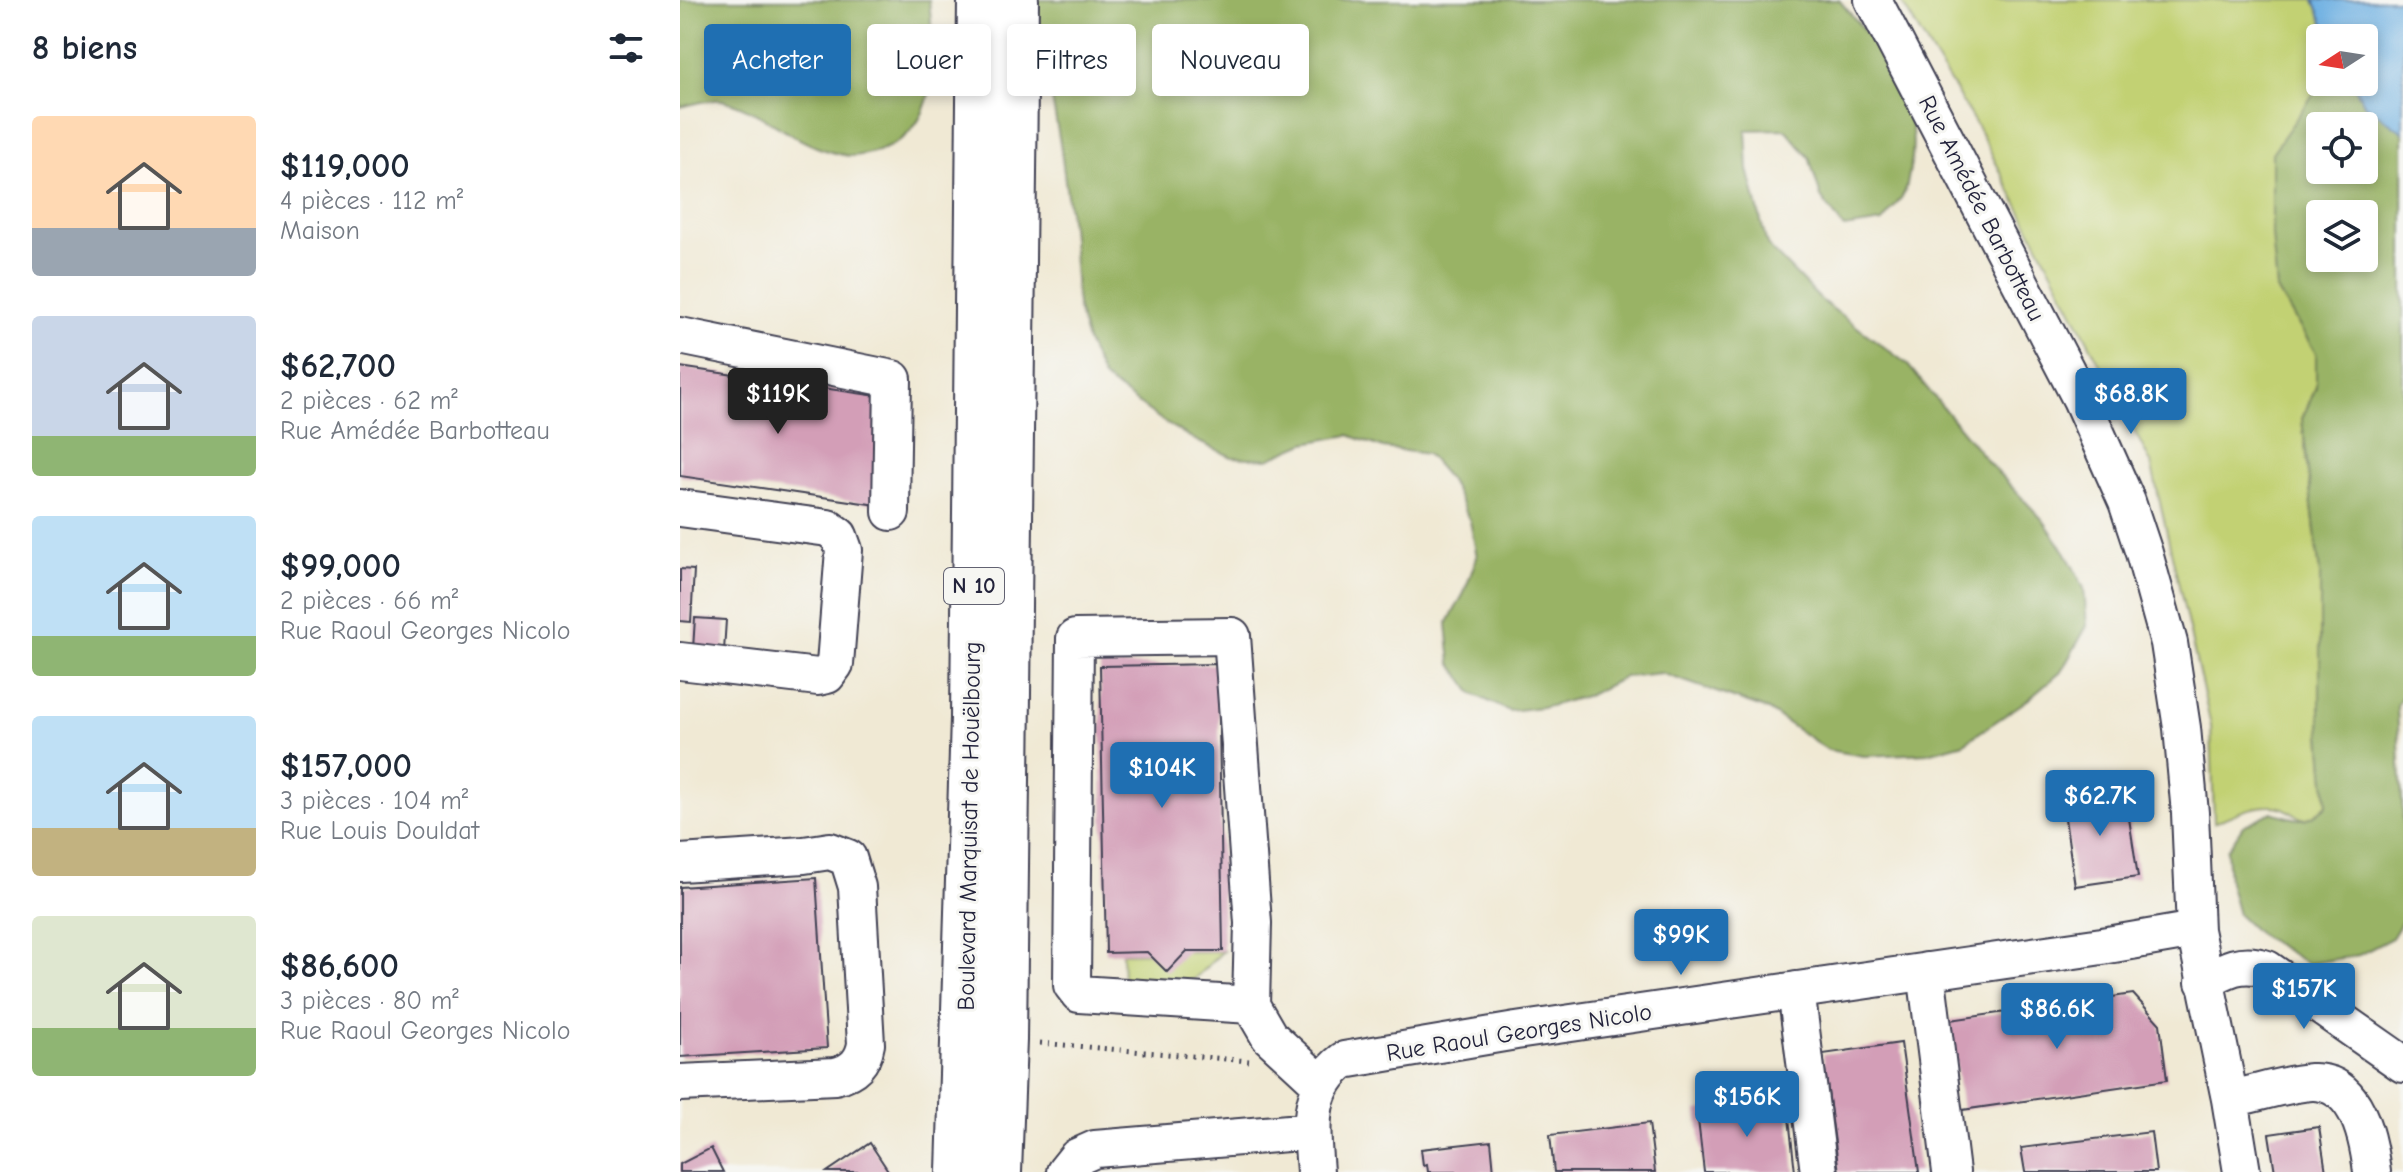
<!DOCTYPE html>
<html lang="fr">
<head>
<meta charset="utf-8">
<style>
  :root { --surface:#fff; --page:#f2f2f3; --text:#1f2937; --muted:#747a83; --accent:#1f6fb2 }
  body { margin:0; font-family:"Comic Neue",sans-serif; background:var(--page); color:var(--text); height:100vh; display:flex; flex-direction:column; font-size:30px; white-space:nowrap }
  * { box-sizing:border-box; margin:0 }
  p { font-size:26px; color:var(--muted) }
  .icon { flex:none; width:44px; height:44px; fill:none; stroke:currentColor; stroke-width:2; stroke-linecap:round; stroke-linejoin:round }
  .map { position:relative; flex:1; overflow:hidden }
  .sheet { display:flex; flex-direction:column; background:var(--surface); width:680px }
  .sheet>* { flex:none }
  .guide { position:absolute; left:24px; top:24px; width:760px; height:72px; display:flex; gap:16px }
  .needle { width:52px; rotate:258deg }
  .fabs { position:absolute; left:1626px; top:24px; display:grid; gap:16px }
  .fabs a { display:grid; place-items:center; width:72px; height:72px; border-radius:8px; background:var(--surface); box-shadow:0 4px 12px #0003; font-size:40px }
  .price { position:absolute; translate:-50% -68px; padding:0 18px; border-radius:8px; background:var(--accent); color:#fff; font-size:26px; line-height:52px; filter:drop-shadow(0 2px 4px #0008) }
  .price::after { content:''; position:absolute; left:50%; top:48px; width:24px; height:18px; margin-left:-12px; background:inherit; clip-path:polygon(0 0,100% 0,50% 100%) }
  .price.active { background:#222; color:#fff }
  ul { padding:0; list-style:none }
  li { display:flex; align-items:center; gap:24px; height:200px; padding:0 32px }
  li span { display:grid; place-items:center; flex:none; width:224px; height:160px; border-radius:8px; color:#555 }
  li>.icon { margin-inline-start:auto }
  span .icon { width:96px; height:96px; fill:#fffc; stroke-width:1 }
  li b { font-size:34px }
  h2 { display:flex; justify-content:space-between; align-items:center; height:96px; padding:0 32px; font-size:34px }
  .chip { padding:0 28px; border-radius:8px; background:var(--surface); box-shadow:0 4px 12px #0003; font-size:28px; line-height:72px }
  .chip.active { background:var(--accent); color:#fff }
  main { display:flex; flex:1; min-height:0 }
  .map>svg:first-child { display:block }
  .green { fill:#c2d173; stroke:#727a57; stroke-width:2 }
  .forest { fill:#99b365; stroke:#5e6a50; stroke-width:2; fill-rule:evenodd }
  .water { fill:#6eb0e2; stroke:#48698e; stroke-width:2 }
  .building { fill:#d39eb7 }
  .lines { fill:none; stroke-linecap:round; stroke-linejoin:round }
  .minor-casing { stroke:#414052; stroke-width:40 }
  .major-casing { stroke:#414052; stroke-width:48 }
  .path { stroke:#414052; stroke-width:5; stroke-dasharray:2 6; stroke-linecap:butt }
  .minor { stroke:#fff; stroke-width:36 }
  .major { stroke:#fff; stroke-width:44 }
  .labels { text-anchor:middle; dominant-baseline:central; stroke-width:6; stroke-linejoin:round; paint-order:stroke }
  .shield { fill:#f6f6f2; stroke:#626272; stroke-width:2 }
  .shield-label { font-size:22px; font-weight:bold; fill:#22223b }
  .street-label { font-size:24px; fill:#22223b; stroke:#f6f6f2 }
</style>
</head>
<body>
<main>
<section class="sheet">
<h2>8 biens<svg class="icon" aria-label="filters" viewBox="0 0 24 24"><path d="M4 7h16M4 17h16"/><circle cx="9" cy="7" r="2"/><circle cx="15" cy="17" r="2"/></svg></h2>
<ul>
<li><span style="background:linear-gradient(#ffd9b3 70%,#9aa5b1 0)"><svg class="icon" aria-label="home" viewBox="0 0 24 24"><path d="M3 11l9-7 9 7M6 9v11h12V9"/></svg></span><div><b>$119,000</b><p>4 pièces · 112 m²</p><p>Maison</p></div></li>
<li><span style="background:linear-gradient(#c9d6e8 75%,#8fb573 0)"><svg class="icon" aria-label="home" viewBox="0 0 24 24"><path d="M3 11l9-7 9 7M6 9v11h12V9"/></svg></span><div><b>$62,700</b><p>2 pièces · 62 m²</p><p>Rue Amédée Barbotteau</p></div></li>
<li><span style="background:linear-gradient(#bfe0f5 75%,#8fb573 0)"><svg class="icon" aria-label="home" viewBox="0 0 24 24"><path d="M3 11l9-7 9 7M6 9v11h12V9"/></svg></span><div><b>$99,000</b><p>2 pièces · 66 m²</p><p>Rue Raoul Georges Nicolo</p></div></li>
<li><span style="background:linear-gradient(#bfe0f5 70%,#c2b280 0)"><svg class="icon" aria-label="home" viewBox="0 0 24 24"><path d="M3 11l9-7 9 7M6 9v11h12V9"/></svg></span><div><b>$157,000</b><p>3 pièces · 104 m²</p><p>Rue Louis Douldat</p></div></li>
<li><span style="background:linear-gradient(#dfe7d0 70%,#8fb573 0)"><svg class="icon" aria-label="home" viewBox="0 0 24 24"><path d="M3 11l9-7 9 7M6 9v11h12V9"/></svg></span><div><b>$86,600</b><p>3 pièces · 80 m²</p><p>Rue Raoul Georges Nicolo</p></div></li>
</ul>
</section>
<div class="map">
<svg width="1723" height="1172" viewBox="0 0 1723 1172">
  <rect width="100%" height="100%" fill="#f6f6f2"/>
  <filter id="ink" filterUnits="userSpaceOnUse"><feTurbulence type="fractalNoise" baseFrequency=".0125" numOctaves="2"/><feDisplacementMap in="SourceGraphic" scale="16" xChannelSelector="R" yChannelSelector="G"/><feConvolveMatrix kernelMatrix="1 2 1 2 8 2 1 2 1" color-interpolation-filters="sRGB"/></filter>
  <filter id="wash" filterUnits="userSpaceOnUse"><feTurbulence type="fractalNoise" baseFrequency=".006" numOctaves="4" result="noise"/><feDisplacementMap in="SourceGraphic" scale="32" xChannelSelector="R" yChannelSelector="G"/><feGaussianBlur stdDeviation="1.8" result="paint"/><feColorMatrix in="noise" values="0 0 0 0 0 0 0 0 0 0 0 0 0 0 0 0 0 1.4 0 .05"/><feComposite in="paint" operator="in"/></filter>
  <g filter="url(#wash)">
    <rect width="100%" height="100%" fill="#f0e9d4"/>
    <!-- green -->
    <path class="green" d="M1220,0H1634L1650,38H1640L1642,82L1628,105L1597,290L1636,353V387L1622,419L1640,574V721L1647,805C1616,835 1619,805 1590,806C1570,806 1552,815 1534,823L1531,726L1471,463L1298,128Z
      M543,951L513,980L443,981L442,953Z"/>
    <!-- forest -->
    <path class="forest" d="M0,0H249C254,53 264,128 201,150C175,158 168,158 142,149C106,137 79,109 42,100C30,98 12,105 0,107Z
      M354,0H1159C1198,46 1245,104 1230,169C1228,176 1228,186 1224,193C1219,203 1209,213 1202,222L1164,228L1141,197L1129,157L1105,129L1066,130L1068,169L1087,245L1141,300L1227,364L1308,462L1363,520L1386,553L1404,588L1407,626L1381,672L1349,699L1284,743L1248,753L1184,756L1148,750L1088,710L981,673L944,677L909,695L870,706L829,711L793,694L771,663L767,624L784,593L797,557L790,521L771,482L747,454L703,448L669,435L625,443L588,459L552,457L519,442L487,424L423,378L407,342L397,305L391,225L380,143Z
      M1642,82H1672L1684,104L1723,132V694L1717,706L1723,820V920L1712,938L1679,955L1628,964L1577,933L1558,915L1549,882L1547,850L1563,826L1592,812C1619,820 1626,825 1647,805L1640,721V574L1622,419L1636,387V353L1597,290L1592,235V153ZM1640,126H1684V170H1640ZM1640,214H1684V258H1640Z"/>
    <!-- water -->
    <path class="water" d="M1634,0H1723V132L1684,104L1672,82H1684V38H1650Z"/>
    <g id="blocks">
      <!-- building -->
      <path class="building" d="M0,367L197,396V505L0,476Z
        M0,569L14,570L11,622L0,621Z
        M15,618L46,620L44,651L13,649Z
        M538,664L543,951H507L487,972L467,952L426,953L420,666Z
        M1419,792L1420,795L1445,792L1458,877L1395,886L1382,798Z
        M136,878L147,1048L0,1057V887Z
        M1453,994L1480,1024L1487,1080L1282,1110L1270,1020Z
        M1221,1043L1239,1172H1159L1143,1054Z
        M1107,1100L1115,1172H1024L1017,1111Z
        M969,1123L975,1172H874L870,1135Z
        M1639,1127L1646,1172H1595L1589,1134Z
        M1471,1132L1476,1172H1345L1341,1148Z
        M811,1141L814,1172H748L747,1164L743,1165L741,1149Z
        M190,1143L209,1172H147Z
        M31,1148L43,1172H0V1164Z"/>
    </g>
  </g>
  <g filter="url(#ink)">
    <use href="#blocks" fill-opacity="0" stroke="#414052" stroke-width="2"/>
    <g class="lines">
      <defs>
        <path id="minor" d="M1193,0L1401,399L1447,502L1464,553L1489,643L1502,728L1510,813L1515,930L1550,1099L1562,1172
          M0,336L213,379L211,512
          M0,508L148,528L159,536L164,550L155,664L147,675L138,677L0,661
          M0,863L124,855L150,851L168,858L177,887L186,1044C183,1062 173,1072 155,1076L0,1083
          M1246,971L1271,1172
          M1524,982C1545,969 1562,960 1587,969L1723,1064
          M1116,990L1139,1172
          M571,1005L573,923L552,636L395,638L392,985L399,994L571,1005L589,1036L641,1084
          M1550,1099C1576,1094 1604,1084 1631,1082C1677,1080 1688,1138 1692,1172
          M385,1172L397,1157L415,1149L632,1131
          M635,1172C632,1128 625,1090 664,1060L836,1031L1422,946L1515,930"/>
        <path id="major" d="M279,1172L293,718L300,0
          M319,1172L324,1040L336,0"/>
      </defs>
      <!-- minor casing -->
      <use href="#minor" class="minor-casing"/>
      <!-- major casing -->
      <use href="#major" class="major-casing"/>
      <!-- path -->
      <path class="path" d="M360,1043L569,1061"/>
      <!-- minor -->
      <use href="#minor" class="minor"/>
      <!-- major -->
      <use href="#major" class="major"/>
    </g>
  </g>
  <g class="labels">
    <!-- shield labels -->
    <rect class="shield" x="264" y="568" width="60" height="36" rx="6"/>
    <g class="shield-label">
      <text x="294" y="586">N 10</text>
    </g>
    <!-- street labels -->
    <g class="street-label">
      <text transform="translate(1302 208) rotate(63)">Rue Amédée Barbotteau</text>
      <text transform="translate(289 826) rotate(-89)">Boulevard Marquisat de Houëlbourg</text>
      <text transform="translate(839 1032) rotate(-9)">Rue Raoul Georges Nicolo</text>
    </g>
  </g>
</svg>
<div class="fabs">
<a><svg class="needle" viewBox="-14 -14 28 28"><path d="M0-13l5 13h-10z" fill="#e53935"/><path d="M0 13l5-13h-10z" fill="#747a83"/></svg></a>
<a><svg class="icon" aria-label="locate" viewBox="0 0 24 24"><circle cx="12" cy="12" r="6"/><path d="M12 2v4M12 18v4M2 12h4M18 12h4"/></svg></a>
<a><svg class="icon" aria-label="layers" viewBox="0 0 24 24"><path d="M12 4l9 5-9 5-9-5zM3 14l9 5 9-5"/></svg></a>
</div>
<b class="price active" style="left:98px;top:436px">$119K</b>
<b class="price" style="left:1451px;top:436px">$68.8K</b>
<b class="price" style="left:482px;top:810px">$104K</b>
<b class="price" style="left:1420px;top:838px">$62.7K</b>
<b class="price" style="left:1001px;top:977px">$99K</b>
<b class="price" style="left:1624px;top:1031px">$157K</b>
<b class="price" style="left:1377px;top:1051px">$86.6K</b>
<b class="price" style="left:1067px;top:1139px">$156K</b>
<div class="guide">
<a class="chip active">Acheter</a>
<a class="chip">Louer</a>
<a class="chip">Filtres</a>
<a class="chip">Nouveau</a>
</div>
</div>
</main>
</body>
</html>
